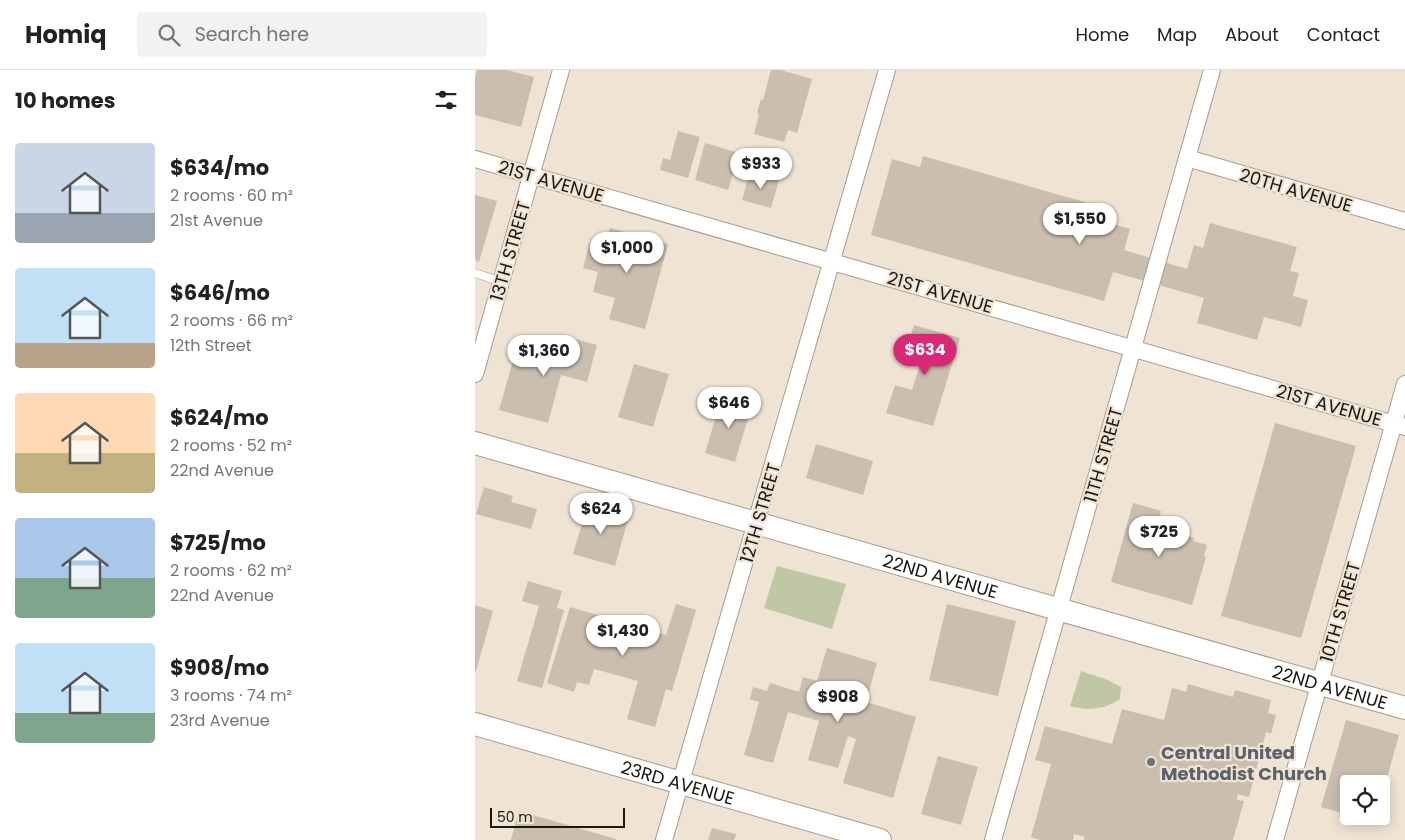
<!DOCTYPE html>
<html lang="en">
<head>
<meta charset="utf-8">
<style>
  :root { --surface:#fff; --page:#f2f2f2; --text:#222; --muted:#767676; --line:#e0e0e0; --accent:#db2777 }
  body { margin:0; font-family:Poppins,sans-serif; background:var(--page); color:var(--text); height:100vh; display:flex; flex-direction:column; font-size:19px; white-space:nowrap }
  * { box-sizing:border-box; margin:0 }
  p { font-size:16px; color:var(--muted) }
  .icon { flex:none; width:28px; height:28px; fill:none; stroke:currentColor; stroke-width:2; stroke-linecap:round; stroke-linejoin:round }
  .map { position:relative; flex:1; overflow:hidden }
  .panel { display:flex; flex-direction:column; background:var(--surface); width:475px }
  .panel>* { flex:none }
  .controls { position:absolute; left:865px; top:705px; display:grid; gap:10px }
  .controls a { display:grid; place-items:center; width:50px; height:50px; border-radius:5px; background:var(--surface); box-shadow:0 2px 12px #0003; font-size:25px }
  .scale { position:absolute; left:15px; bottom:12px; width:135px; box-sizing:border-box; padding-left:5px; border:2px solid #1a1610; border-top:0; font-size:14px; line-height:18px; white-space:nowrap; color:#1a1610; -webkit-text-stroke:4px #efe3d3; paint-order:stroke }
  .price { position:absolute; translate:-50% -42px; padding:0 11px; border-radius:18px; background:#fff; color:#222; font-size:16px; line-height:32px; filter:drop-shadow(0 1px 2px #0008) }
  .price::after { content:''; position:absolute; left:50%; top:30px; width:15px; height:11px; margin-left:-8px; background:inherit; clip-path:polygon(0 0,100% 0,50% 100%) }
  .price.selected { background:var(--accent); color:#fff }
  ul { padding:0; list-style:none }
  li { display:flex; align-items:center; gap:15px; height:125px; padding:0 15px }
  li span { display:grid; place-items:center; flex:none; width:140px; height:100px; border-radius:5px; color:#555 }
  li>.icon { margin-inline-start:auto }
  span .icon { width:60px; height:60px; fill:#fffc; stroke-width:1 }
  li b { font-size:21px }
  h2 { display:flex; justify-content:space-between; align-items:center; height:60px; padding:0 15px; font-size:21px }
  header { display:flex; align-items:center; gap:30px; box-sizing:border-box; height:70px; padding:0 25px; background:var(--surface); border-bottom:1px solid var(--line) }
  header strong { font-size:24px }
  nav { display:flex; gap:28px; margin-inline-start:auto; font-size:18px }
  .search { width:350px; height:45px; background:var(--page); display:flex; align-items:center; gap:12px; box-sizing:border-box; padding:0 18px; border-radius:5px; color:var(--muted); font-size:19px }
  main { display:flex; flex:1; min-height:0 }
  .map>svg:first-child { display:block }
  .green { fill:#c0c7a5 }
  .building { fill:#cabeaf }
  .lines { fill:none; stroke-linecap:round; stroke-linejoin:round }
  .service-casing { stroke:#a89c8d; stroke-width:9 }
  .minor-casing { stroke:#a89c8d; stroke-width:18 }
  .secondary-casing { stroke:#a89c8d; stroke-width:24 }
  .service { stroke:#fff; stroke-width:8 }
  .minor { stroke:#fff; stroke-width:16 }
  .secondary { stroke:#fff; stroke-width:22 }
  .worship-dot { fill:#6b7280; stroke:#efe3d3; stroke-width:2 }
  .labels { text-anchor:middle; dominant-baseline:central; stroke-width:4.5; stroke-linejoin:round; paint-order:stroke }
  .street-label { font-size:18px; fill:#1a1610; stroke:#efe3d3 }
  .worship-label { font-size:18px; font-weight:bold; fill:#5b616d; stroke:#efe3d3; text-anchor:start }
</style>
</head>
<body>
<header>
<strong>Homiq</strong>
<div class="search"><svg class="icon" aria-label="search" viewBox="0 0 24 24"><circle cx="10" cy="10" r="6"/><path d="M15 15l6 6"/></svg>Search here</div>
<nav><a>Home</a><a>Map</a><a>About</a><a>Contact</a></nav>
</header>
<main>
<section class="panel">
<h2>10 homes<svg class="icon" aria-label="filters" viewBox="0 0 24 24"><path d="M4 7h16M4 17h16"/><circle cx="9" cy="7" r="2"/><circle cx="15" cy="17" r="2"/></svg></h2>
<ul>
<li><span style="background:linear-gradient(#c9d6e8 70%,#9aa5b1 0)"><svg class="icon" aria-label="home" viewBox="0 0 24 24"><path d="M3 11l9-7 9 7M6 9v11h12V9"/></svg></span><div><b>$634/mo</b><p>2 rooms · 60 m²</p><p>21st Avenue</p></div></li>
<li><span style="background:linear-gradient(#bfe0f5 75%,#b9a48a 0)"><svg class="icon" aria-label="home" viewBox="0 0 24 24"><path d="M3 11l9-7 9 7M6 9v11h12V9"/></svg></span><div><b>$646/mo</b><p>2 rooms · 66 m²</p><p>12th Street</p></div></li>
<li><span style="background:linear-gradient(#ffd9b3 60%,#c2b280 0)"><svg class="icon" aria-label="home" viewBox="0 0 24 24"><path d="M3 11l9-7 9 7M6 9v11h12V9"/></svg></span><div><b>$624/mo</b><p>2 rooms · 52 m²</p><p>22nd Avenue</p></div></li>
<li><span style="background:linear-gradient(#a9c7e8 60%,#7fa58c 0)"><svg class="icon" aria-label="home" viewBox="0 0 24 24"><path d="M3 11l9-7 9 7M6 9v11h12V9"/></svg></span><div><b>$725/mo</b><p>2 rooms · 62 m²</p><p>22nd Avenue</p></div></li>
<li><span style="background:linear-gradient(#bfe0f5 70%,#7fa58c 0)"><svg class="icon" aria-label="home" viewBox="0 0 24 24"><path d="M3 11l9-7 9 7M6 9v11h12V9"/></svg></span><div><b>$908/mo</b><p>3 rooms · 74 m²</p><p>23rd Avenue</p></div></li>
</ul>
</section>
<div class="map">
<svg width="930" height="770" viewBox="0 0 930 770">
  <rect width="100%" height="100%" fill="#efe3d3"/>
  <!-- green -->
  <path class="green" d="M302,496L371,514L357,559L289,538Z
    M606,601L633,610L646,617L645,629C628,640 614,641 595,636Z"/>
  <!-- building -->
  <path class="building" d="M2,0H32L59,7L46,57L0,45V7Z
    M296,0H306L337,9L322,63L313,60L309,72L279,64L284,44L282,43L286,29L288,30Z
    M203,61L225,67L213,108L185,100L188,88L195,90Z
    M230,73L264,83L253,120L220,110Z
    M448,86L634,139L631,152L655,159L649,180L712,199L719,175L728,178L735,153L822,177L815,201L824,203L818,226L833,230L826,257L789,247L782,270L722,253L729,228L638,202L629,231L396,165L417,89L445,97Z
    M275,102L304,110L296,138L267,130Z
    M0,125L22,131L4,192L0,190Z
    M135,158L193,174L170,259L134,249L140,228L118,222L123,202L108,198L115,172L130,176Z
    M439,255L485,268L458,356L411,343L420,315L437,320L447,288L430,283Z
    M99,269L122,275L112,312L86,305L73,353L24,340L41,280L51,283L54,271L95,282Z
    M159,294L194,304L178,357L143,347Z
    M247,326L277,335L260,392L230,383Z
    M800,353L881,376L826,568L746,546Z
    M341,374L398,391L388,425L331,408Z
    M9,417L38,426L36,432L62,439L56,459L1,444Z
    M658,433L686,441L682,457L719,468L718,471L732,475L729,486L731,487L717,535L636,512Z
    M113,434L154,446L140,496L98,484Z
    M53,511L87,521L82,538L89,540L67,618L42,611L64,536L47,531Z
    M201,534L221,540L197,621L191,619L180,657L152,649L163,611L119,599L114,615L102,612L99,622L72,613L95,537L191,565Z
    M472,534L541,551L523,626L454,610Z
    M0,535L18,541L1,601H0Z
    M352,578L402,593L391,632L441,647L418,728L368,713L381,669L373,666L363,698L333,690L344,651L313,642L298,693L269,685L284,632L275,629L278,617L292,621L295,613L324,622L328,607L342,611Z
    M713,614L758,627L760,620L796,630L793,643L801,645L796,664L791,662L774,727L763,724L762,730L769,731L758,770H609L610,767L599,764L598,770H565L556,767L576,694L560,690L570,656L637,674L647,639L689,650L697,618L711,622Z
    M871,650L924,665L907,726L906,714H874V745L846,737Z
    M463,686L503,697L486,755L446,744Z
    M44,741L141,769V770H36Z
    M237,758L261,764L259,770H233Z"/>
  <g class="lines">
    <defs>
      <path id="service" d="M0,203L26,212"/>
      <path id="minor" d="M712,88L930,151
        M0,89L930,357
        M0,304L86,0
        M189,770L412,0
        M518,770L737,0
        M800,770L930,314"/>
      <g id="secondary">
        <path id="s1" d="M0,373L930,638"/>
        <path id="s2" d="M0,654L405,770"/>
      </g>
    </defs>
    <!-- service casing -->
    <use href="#service" class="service-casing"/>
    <!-- minor casing -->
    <use href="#minor" class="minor-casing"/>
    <!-- secondary casing -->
    <use href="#secondary" class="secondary-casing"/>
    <!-- service -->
    <use href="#service" class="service"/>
    <!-- minor -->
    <use href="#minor" class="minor"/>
    <!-- secondary -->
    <use href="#secondary" class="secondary"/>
  </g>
  <!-- markers -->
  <circle class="worship-dot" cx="676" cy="692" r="5"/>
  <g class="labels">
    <!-- street labels -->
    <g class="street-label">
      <text transform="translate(76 111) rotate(16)">21ST AVENUE</text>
      <text transform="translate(821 120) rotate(16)">20TH AVENUE</text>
      <text transform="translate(35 181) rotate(-74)">13TH STREET</text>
      <text transform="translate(465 222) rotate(16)">21ST AVENUE</text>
      <text transform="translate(854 335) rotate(16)">21ST AVENUE</text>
      <text transform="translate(628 385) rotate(-74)">11TH STREET</text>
      <text transform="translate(285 443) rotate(-74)">12TH STREET</text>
      <text stroke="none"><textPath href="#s1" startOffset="484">22ND AVENUE</textPath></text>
      <text transform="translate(865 542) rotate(-74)">10TH STREET</text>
      <text stroke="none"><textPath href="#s1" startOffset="889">22ND AVENUE</textPath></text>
      <text stroke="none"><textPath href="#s2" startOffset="211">23RD AVENUE</textPath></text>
    </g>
    <!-- worship labels -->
    <g class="worship-label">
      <text x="686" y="682">Central United<tspan x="686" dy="21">Methodist Church</tspan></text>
    </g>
  </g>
</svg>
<div class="controls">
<a><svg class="icon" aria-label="locate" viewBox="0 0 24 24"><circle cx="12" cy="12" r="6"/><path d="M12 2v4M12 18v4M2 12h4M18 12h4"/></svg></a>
</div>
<div class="scale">50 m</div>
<b class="price" style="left:286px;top:120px">$933</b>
<b class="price" style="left:605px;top:175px">$1,550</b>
<b class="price" style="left:152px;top:204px">$1,000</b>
<b class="price selected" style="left:450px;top:306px">$634</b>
<b class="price" style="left:69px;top:307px">$1,360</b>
<b class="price" style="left:254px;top:359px">$646</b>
<b class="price" style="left:126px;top:465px">$624</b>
<b class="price" style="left:684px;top:488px">$725</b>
<b class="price" style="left:148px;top:587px">$1,430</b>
<b class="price" style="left:363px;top:653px">$908</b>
</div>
</main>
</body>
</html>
